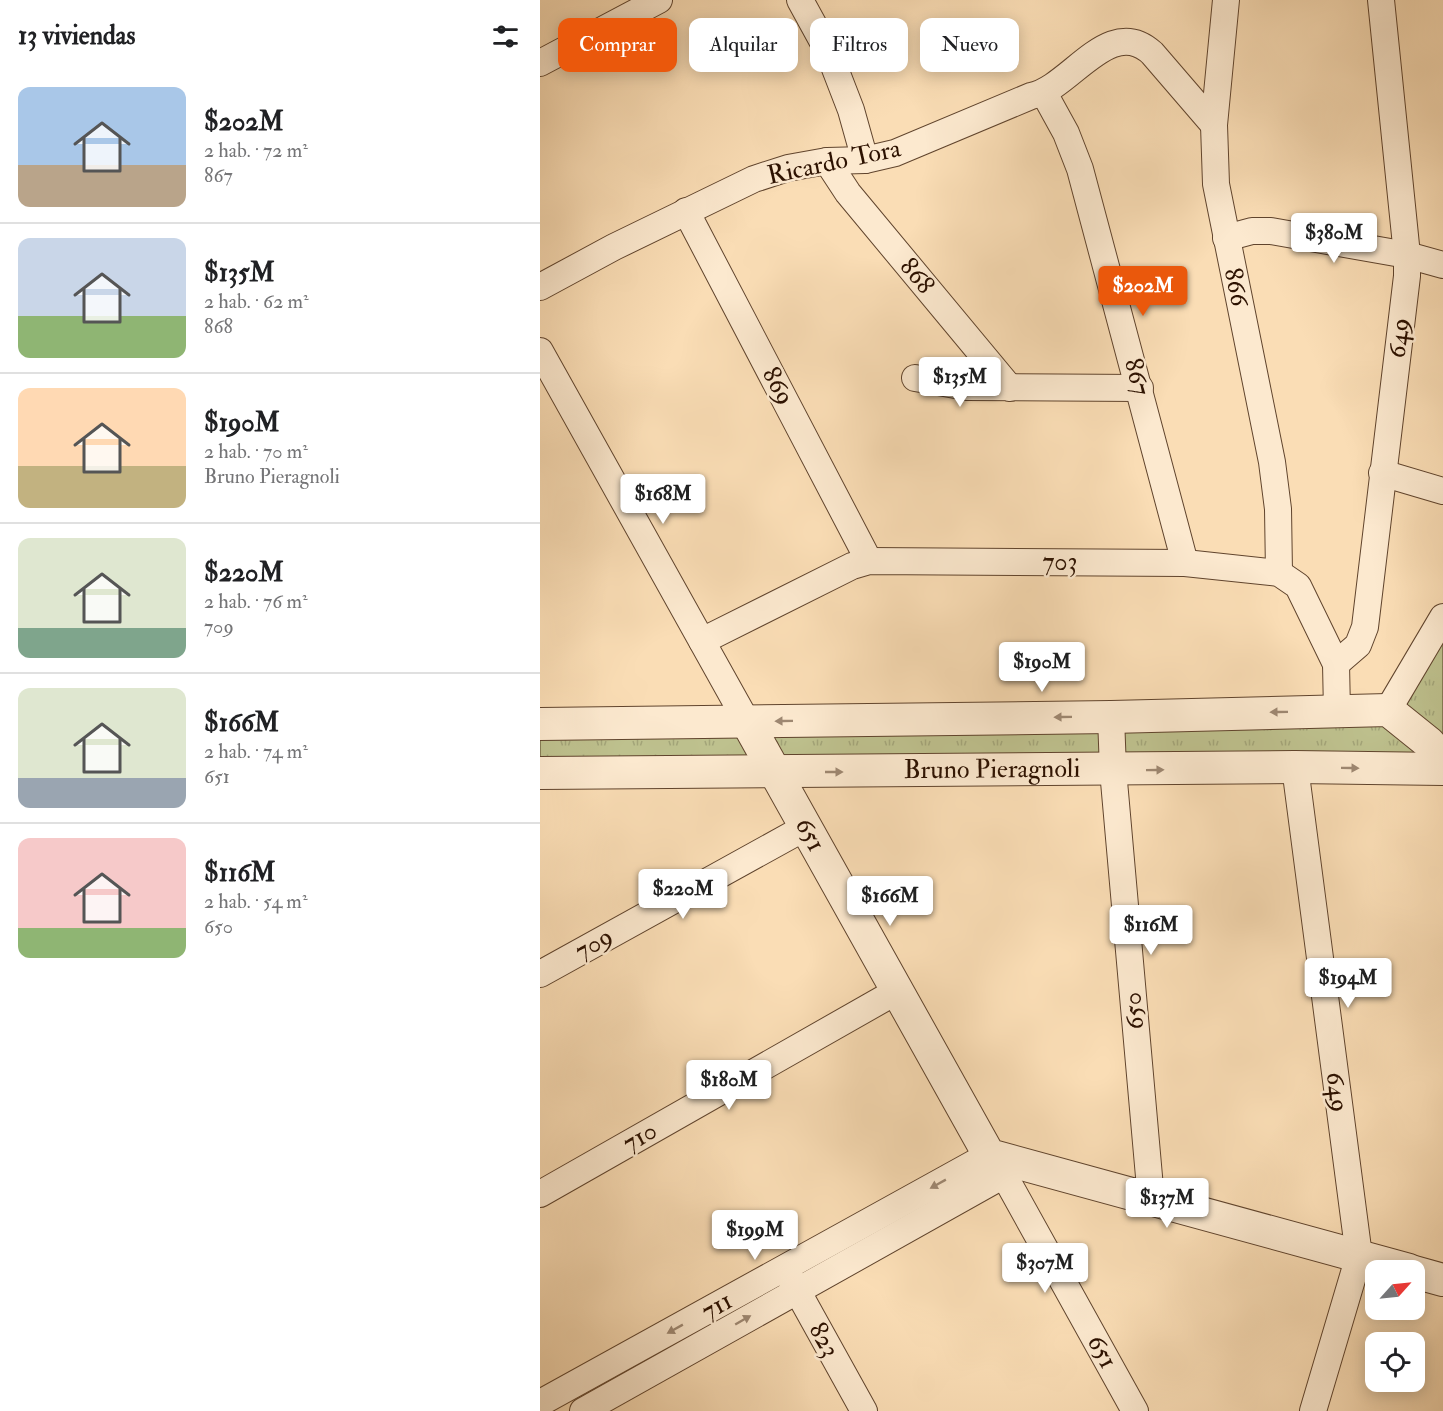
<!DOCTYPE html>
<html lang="es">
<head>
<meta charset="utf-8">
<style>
  :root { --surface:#fff; --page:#f6f6f6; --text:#202124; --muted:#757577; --line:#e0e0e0; --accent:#ea580c }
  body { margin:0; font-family:"IM FELL Double Pica",serif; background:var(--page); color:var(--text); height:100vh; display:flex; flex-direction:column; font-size:22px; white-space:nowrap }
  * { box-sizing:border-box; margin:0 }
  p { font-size:20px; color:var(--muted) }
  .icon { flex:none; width:33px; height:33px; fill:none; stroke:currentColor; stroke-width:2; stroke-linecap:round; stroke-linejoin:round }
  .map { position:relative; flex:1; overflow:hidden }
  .side { display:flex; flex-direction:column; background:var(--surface); width:540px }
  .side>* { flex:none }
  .hud { position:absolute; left:18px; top:18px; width:570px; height:54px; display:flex; gap:12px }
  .needle { width:39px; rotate:63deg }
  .tools { position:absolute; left:825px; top:1260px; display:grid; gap:12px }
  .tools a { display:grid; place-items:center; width:60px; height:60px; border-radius:12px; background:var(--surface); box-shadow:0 3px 15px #0003; font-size:30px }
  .price { position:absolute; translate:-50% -51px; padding:0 14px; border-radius:6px; background:#fff; color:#222; font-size:20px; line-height:39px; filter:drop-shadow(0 2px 3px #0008) }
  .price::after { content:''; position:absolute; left:50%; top:36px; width:18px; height:14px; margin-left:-9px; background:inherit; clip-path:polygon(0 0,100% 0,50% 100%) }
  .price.current { background:var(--accent); color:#fff }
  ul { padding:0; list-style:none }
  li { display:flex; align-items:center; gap:18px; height:150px; padding:0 18px }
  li+li { border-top:2px solid var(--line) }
  li span { display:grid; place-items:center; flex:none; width:168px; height:120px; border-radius:12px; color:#555 }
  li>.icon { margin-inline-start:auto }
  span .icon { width:72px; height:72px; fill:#fffc; stroke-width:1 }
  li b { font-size:26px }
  h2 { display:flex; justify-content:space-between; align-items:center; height:72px; padding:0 18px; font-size:26px }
  .chip { padding:0 21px; border-radius:12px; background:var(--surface); box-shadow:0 3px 15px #0003; font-size:21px; line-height:54px }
  .chip.current { background:var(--accent); color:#fff }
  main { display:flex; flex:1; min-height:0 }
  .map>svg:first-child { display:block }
  .grass { fill:url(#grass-tufts); stroke:#756947; stroke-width:1.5 }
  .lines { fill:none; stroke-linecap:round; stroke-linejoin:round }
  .minor-casing { stroke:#60442d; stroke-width:28 }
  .tertiary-casing { stroke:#60442d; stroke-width:34 }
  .minor { stroke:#fce9cf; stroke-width:26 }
  .tertiary { stroke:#fce9cf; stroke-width:32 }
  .oneway { fill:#9e8872 }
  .labels { text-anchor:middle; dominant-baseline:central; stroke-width:5; stroke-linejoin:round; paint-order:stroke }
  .street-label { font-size:26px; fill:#2c1100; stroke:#fce9cf }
</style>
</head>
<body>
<main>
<section class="side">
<h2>13 viviendas<svg class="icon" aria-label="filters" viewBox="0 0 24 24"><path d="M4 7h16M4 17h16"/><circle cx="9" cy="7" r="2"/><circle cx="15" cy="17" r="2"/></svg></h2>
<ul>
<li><span style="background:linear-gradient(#a9c7e8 65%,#b9a48a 0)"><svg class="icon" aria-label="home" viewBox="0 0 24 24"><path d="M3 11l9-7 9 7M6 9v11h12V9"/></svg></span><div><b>$202M</b><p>2 hab. · 72 m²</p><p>867</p></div></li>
<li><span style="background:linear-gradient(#c9d6e8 65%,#8fb573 0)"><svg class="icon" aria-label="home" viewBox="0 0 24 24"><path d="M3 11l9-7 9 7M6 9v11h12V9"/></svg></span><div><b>$135M</b><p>2 hab. · 62 m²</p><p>868</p></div></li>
<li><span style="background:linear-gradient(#ffd9b3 65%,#c2b280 0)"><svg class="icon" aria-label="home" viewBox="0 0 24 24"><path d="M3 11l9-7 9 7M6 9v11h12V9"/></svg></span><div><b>$190M</b><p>2 hab. · 70 m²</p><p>Bruno Pieragnoli</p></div></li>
<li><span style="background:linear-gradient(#dfe7d0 75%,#7fa58c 0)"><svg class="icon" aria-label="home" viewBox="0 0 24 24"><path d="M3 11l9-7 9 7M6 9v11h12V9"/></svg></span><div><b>$220M</b><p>2 hab. · 76 m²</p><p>709</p></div></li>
<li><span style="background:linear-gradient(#dfe7d0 75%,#9aa5b1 0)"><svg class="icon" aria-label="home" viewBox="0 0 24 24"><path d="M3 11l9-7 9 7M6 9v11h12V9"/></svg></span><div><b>$166M</b><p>2 hab. · 74 m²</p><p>651</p></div></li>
<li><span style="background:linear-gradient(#f6c9c9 75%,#8fb573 0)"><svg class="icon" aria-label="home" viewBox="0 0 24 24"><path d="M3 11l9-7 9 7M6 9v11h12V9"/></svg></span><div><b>$116M</b><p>2 hab. · 54 m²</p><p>650</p></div></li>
</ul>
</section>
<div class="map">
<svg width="903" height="1411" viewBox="0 0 903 1411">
  <defs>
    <pattern id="grass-tufts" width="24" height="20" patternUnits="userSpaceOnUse" patternTransform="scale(1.5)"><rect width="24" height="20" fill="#bec18e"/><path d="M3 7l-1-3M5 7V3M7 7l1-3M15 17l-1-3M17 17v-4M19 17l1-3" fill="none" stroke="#a3a579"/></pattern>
  </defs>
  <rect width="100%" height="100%" fill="#faddb5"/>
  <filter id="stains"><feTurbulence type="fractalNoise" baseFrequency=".00333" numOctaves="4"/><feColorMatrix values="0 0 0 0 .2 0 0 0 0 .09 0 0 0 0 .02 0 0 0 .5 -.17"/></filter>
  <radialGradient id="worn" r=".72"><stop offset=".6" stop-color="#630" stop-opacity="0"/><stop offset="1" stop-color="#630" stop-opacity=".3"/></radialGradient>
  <!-- grass -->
  <path class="grass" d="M903,617V769L0,773V724L848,710Z"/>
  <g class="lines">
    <defs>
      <g id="minor">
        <path d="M260,0L289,53L311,110L325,160"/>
        <path d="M686,0L674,125L676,184L732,462L738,509L739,573"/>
        <path d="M0,63L119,0"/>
        <path d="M504,93L526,133L540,169L645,563"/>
        <path d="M287,161L308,193L470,388"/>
        <path d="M146,211L329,561"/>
        <path d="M686,238L712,231H731L867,255L903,265"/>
        <path d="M0,287L74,247L214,179L248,168L287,161L325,160L355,153L491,96C531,88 569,14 612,53L674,125"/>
        <path d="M0,351L207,722"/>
        <path d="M375,378L427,387L600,388"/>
        <path d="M842,473L903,491"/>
        <path d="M162,641L312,566L329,561L645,563L739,573L758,586L796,664L797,711"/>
        <path d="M796,664L818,645L825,627L867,276V255L841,0"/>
        <path d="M848,710L903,617"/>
        <path d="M571,717L573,770L611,1199"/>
        <path d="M755,767L819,1256L773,1411"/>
        <path d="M0,974L266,827"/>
        <path d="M0,1194L357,991"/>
        <path d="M248,1274L324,1411"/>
        <path id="s1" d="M0,1403L449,1155L464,1175L595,1411"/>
        <path d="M43,1411L464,1175"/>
      </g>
      <g id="tertiary">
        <path id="s2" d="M207,722L449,1155L869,1270"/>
        <path d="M0,724L571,717L848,710L889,743L903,759"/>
        <path id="s3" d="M0,773L755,767L903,769"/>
        <path d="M874,1272L903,1280"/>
      </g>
    </defs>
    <!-- minor casing -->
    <use href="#minor" class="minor-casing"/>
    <!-- tertiary casing -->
    <use href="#tertiary" class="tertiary-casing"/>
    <!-- minor -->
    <use href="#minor" class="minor"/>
    <!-- tertiary -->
    <use href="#tertiary" class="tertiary"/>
  </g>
  <!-- one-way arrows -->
  <defs><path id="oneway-solid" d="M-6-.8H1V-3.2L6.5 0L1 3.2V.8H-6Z" transform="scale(1.5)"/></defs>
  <g class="oneway">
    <use href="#oneway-solid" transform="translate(739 712) rotate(179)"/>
    <use href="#oneway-solid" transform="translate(523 717) rotate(179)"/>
    <use href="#oneway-solid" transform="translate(244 721) rotate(179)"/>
    <use href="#oneway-solid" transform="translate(810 768) rotate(1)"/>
    <use href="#oneway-solid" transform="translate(615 770) rotate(-1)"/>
    <use href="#oneway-solid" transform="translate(294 772)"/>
    <use href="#oneway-solid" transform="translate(398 1184) rotate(151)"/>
    <use href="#oneway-solid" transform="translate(203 1320) rotate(-30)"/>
    <use href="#oneway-solid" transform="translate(135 1329) rotate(151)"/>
  </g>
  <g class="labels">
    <!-- street labels -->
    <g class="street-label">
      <text transform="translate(294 162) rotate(-12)">Ricardo Tora</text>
      <text transform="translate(377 276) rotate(50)">868</text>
      <text transform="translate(696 287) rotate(78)">866</text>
      <text transform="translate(859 338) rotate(-83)">649</text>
      <text transform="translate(597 377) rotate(75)">867</text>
      <text transform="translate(238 386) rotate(62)">869</text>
      <text x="520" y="562">703</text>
      <text stroke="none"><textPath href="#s3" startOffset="452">Bruno Pieragnoli</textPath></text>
      <text stroke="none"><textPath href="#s2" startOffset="129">651</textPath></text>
      <text transform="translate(54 944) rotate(-29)">709</text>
      <text transform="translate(594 1011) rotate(-95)">650</text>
      <text transform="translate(797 1092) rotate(83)">649</text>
      <text transform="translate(100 1137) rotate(-30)">710</text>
      <text transform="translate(177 1306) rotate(-29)">711</text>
      <text transform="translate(284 1340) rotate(61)">823</text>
      <text stroke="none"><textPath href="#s1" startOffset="740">651</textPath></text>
    </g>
  </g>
  <rect width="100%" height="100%" filter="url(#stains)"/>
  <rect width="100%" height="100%" fill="url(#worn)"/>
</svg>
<div class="tools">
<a><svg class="needle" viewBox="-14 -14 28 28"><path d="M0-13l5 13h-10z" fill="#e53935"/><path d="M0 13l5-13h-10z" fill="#757577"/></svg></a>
<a><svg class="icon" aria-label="locate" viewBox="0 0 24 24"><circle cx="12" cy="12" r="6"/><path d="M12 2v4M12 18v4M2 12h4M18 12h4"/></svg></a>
</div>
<b class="price" style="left:794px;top:264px">$380M</b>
<b class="price current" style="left:603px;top:317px">$202M</b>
<b class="price" style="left:420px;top:408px">$135M</b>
<b class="price" style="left:123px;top:525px">$168M</b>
<b class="price" style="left:502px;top:693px">$190M</b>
<b class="price" style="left:143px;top:920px">$220M</b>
<b class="price" style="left:350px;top:927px">$166M</b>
<b class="price" style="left:611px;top:956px">$116M</b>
<b class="price" style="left:808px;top:1009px">$194M</b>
<b class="price" style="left:189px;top:1111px">$180M</b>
<b class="price" style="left:627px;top:1229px">$137M</b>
<b class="price" style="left:215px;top:1261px">$199M</b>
<b class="price" style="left:505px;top:1294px">$307M</b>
<div class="hud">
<a class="chip current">Comprar</a>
<a class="chip">Alquilar</a>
<a class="chip">Filtros</a>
<a class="chip">Nuevo</a>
</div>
</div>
</main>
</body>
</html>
